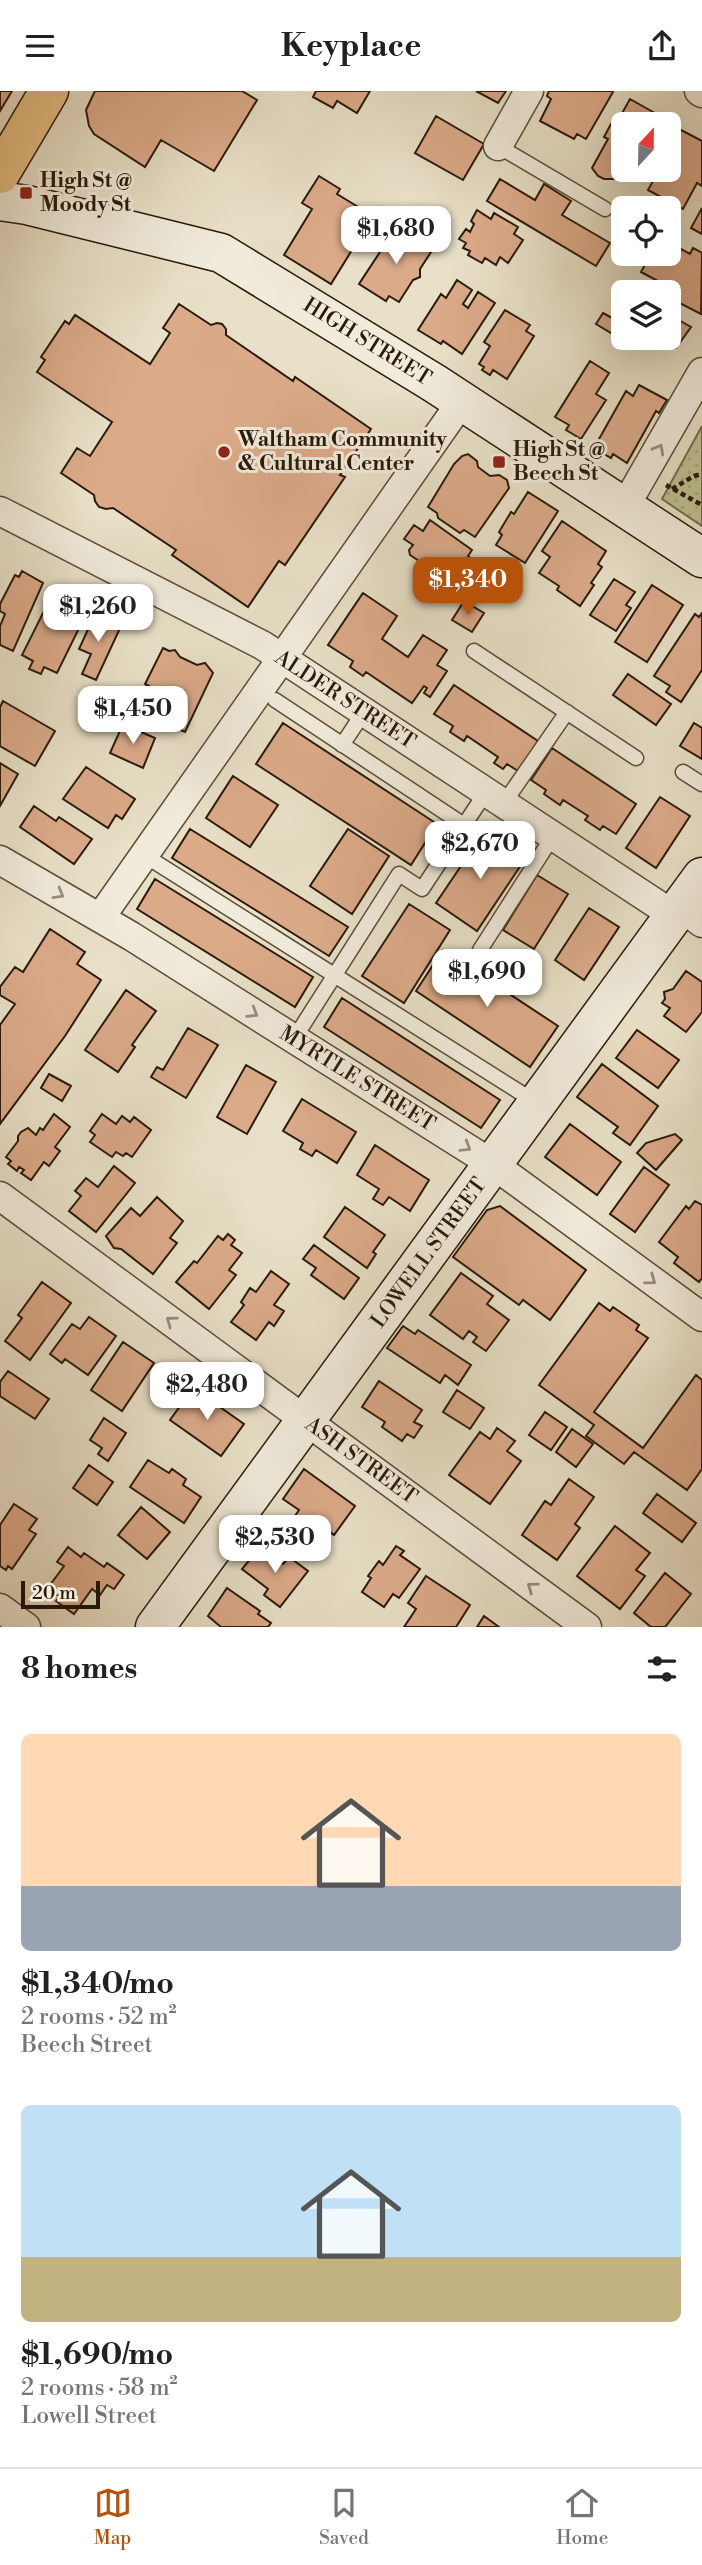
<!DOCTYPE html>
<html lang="en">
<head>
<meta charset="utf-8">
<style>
  :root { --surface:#fff; --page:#f2f2f2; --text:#202124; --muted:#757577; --line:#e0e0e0; --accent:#b45309 }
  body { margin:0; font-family:"Libre Bodoni",serif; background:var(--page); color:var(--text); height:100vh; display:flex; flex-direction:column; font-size:26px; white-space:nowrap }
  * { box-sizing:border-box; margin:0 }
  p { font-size:23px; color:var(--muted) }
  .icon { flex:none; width:38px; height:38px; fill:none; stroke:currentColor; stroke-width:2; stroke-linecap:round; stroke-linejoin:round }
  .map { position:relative; height:1536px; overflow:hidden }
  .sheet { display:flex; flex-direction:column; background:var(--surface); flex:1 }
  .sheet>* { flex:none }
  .needle { width:46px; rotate:22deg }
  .fabs { position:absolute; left:611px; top:21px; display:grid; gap:14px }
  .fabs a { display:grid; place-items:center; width:70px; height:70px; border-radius:10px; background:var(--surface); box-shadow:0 7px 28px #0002; font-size:35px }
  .scale { position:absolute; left:21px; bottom:18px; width:79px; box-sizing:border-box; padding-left:7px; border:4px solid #2a1a0a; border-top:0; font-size:19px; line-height:24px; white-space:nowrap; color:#2a1a0a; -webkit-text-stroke:5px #f0ebdb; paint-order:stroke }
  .price { position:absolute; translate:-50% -60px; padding:0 16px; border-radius:14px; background:#fff; color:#222; font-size:23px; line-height:46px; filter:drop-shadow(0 2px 4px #0008) }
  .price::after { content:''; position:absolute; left:50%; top:42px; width:21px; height:16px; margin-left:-10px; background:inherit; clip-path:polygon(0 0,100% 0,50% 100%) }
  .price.on { background:var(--accent); color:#fff }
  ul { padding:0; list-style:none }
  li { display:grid; align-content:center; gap:14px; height:371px; padding:0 21px }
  li span { display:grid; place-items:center; height:217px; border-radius:10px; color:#555 }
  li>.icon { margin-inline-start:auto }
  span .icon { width:126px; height:126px; fill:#fffc; stroke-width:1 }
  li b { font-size:30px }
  h2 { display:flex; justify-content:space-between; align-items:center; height:84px; padding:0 21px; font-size:30px }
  header { display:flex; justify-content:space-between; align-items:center; height:91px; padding:0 21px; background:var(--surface); font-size:32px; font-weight:700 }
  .dock { display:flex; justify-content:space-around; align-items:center; height:98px; border-top:2px solid var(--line); background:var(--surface); font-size:19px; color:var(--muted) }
  .dock a { display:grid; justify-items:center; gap:4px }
  .dock .on { color:var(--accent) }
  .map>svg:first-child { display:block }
  .green { fill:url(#green-dots); stroke:#746d4e; stroke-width:2 }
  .building { fill:#dbaa89; stroke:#2a1a0a; stroke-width:2 }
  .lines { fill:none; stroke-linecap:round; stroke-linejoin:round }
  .lane-casing { stroke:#5a4c39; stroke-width:17 }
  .street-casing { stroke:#5a4c39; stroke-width:31 }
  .secondary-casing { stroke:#2a1a0a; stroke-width:41 }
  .primary-casing { stroke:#2a1a0a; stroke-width:41 }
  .path { stroke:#2a1a0a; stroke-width:4.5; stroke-dasharray:5 3.5; stroke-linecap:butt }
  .lane { stroke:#f0ebdb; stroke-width:14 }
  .street { stroke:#f0ebdb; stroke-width:28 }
  .secondary { stroke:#f0ebdb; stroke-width:38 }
  .primary { stroke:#e4c084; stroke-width:38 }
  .oneway { stroke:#978d7d }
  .poi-dot { fill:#8f2418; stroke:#f0ebdb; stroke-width:2.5 }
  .labels { text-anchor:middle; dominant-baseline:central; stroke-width:6; stroke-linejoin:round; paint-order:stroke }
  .poi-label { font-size:21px; font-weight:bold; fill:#2a1a0a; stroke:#f0ebdb; text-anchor:start }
  .street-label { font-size:21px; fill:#2a1a0a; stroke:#f0ebdb }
</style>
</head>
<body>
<header><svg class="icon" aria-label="menu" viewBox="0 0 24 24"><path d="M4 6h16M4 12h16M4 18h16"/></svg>Keyplace<svg class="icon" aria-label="share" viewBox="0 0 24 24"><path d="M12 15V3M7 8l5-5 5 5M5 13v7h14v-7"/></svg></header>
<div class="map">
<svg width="702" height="1536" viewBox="0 0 702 1536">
  <defs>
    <pattern id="green-dots" width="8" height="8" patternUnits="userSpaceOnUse" patternTransform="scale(1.75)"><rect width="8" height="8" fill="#bdc091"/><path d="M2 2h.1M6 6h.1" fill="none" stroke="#a3a47c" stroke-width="1.8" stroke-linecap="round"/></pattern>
  </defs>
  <rect width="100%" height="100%" fill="#e8e0c7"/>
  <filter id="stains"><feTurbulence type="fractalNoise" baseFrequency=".00286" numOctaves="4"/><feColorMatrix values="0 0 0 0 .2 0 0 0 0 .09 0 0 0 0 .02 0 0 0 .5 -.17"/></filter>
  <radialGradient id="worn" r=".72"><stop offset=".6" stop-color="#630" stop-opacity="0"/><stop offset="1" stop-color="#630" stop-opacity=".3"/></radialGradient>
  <!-- green -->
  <path class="green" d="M702,335V435L662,408Z"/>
  <!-- building -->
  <path class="building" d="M0,0H12L0,20Z
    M95,0H242L257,9L214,80L161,49L145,76L94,43L89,35L86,19Z
    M316,0H370L357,22L337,10L333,17L313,6Z
    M476,0H506L498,12Z
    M549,0H611L613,1L586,48L577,43L574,48L540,30L551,8L547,5Z
    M630,8L669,30L667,33H623V79H636L630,89L621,83L614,88H604L598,85L592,77L608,48L604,46L612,31L616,33Z
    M436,25L484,53L463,89L415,62Z
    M681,39L702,50V95L697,92L683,118L648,99L659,79H668V62Z
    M319,85L340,98L337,103L373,125L331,193L284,164L312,118L302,112Z
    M500,88L535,109L544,93L571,110L562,124L610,152L596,175L487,110Z
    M702,117V143L691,137Z
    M477,119L491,128L494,122L518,136L514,143L523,149L508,172L500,166L496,174L485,167L482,172L468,164L470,160L463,157L466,152L459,148L466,138L470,141L474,133L471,130Z
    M397,135L433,158L420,178V186L413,189L399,211L389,205L386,210L359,193Z
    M668,151L690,163L693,157L702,162L701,223L668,206L671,197L641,181L651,163H668Z
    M457,189L472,199L463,213L468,217L478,201L495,212L462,263L443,250L441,253L418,239L441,203L446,207Z
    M179,213L211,234L217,232L222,233L226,238V244L293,290L295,286L371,338L340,384L345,386L285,474L279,470L248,516L172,464L176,459L113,417L106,418L99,416L95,410L94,404L61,382L77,357L90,365L112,331L37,281L45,269L41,266L65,230L69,233L75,224L150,273L170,242L163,237Z
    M505,219L530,234L526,240L534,245L507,288L493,279L490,284L482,279L484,276L479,273L490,255L484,251Z
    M603,222L623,233L616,245L596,233Z
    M668,223L691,236L676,257L657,247H668Z
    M590,270L609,282L596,303L606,309L581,348L566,339L569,334L555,326Z
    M639,294L667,309L659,322L656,320L627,372L613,363L611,367L594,357L626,300L633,305Z
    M468,363L477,370L478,376L490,385L499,384L507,389L509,397L475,446L464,439L460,442L438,427L437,422L428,416L454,373L462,365Z
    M528,401L558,420L525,472L496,454L502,444L499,441L511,421L514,423Z
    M430,429L472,459L468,465L477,472L462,494L453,488L451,491L436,481L431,482L423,477L422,472L410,464L409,459L413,454L404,448L414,434L423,440Z
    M562,430L606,460L598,473L602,476L591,492L594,494L580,515L557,499L559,495L539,482L550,466L542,460Z
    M22,480L43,492L13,560L0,554V535L5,523L0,520V513L15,484L19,486Z
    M614,488L635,501L626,514L631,517L616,540L590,524Z
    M652,494L683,514L647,571L615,551Z
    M363,502L397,525L382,548L408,566L423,544L447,559L437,574L447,580L430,606L424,602L427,597L424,595L412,612L366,581L363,585L350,576L353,570L328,554Z
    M64,506L76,512L73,520L85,525L57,582L44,576L41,583L29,578L33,570L22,564L49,510L59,515Z
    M464,510L484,522L472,541L452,529Z
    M702,522V579L681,611L666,601L670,595L654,585L695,523L699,526Z
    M95,523L121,535L96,589L82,583L91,563L79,558Z
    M163,557L169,560L175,559L180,566L197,574L205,572L213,582L185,641L143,622L146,616L141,614L149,595L145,593Z
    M628,583L671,613L656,634L613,604Z
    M454,594L538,650L518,680L507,673L503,678L494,672L498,666L467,645L464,650L450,641L453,635L434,623Z
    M3,610L55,640L35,675L0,655V616Z
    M283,632L437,733L411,774L256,673Z
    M694,632L702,637V668L680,655Z
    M123,633L155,647L143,677L110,662Z
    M552,657L636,713L616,743L603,735L600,739L585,729L588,725L563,709L560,714L544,703L546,699L531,689Z
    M0,672L18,683L0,715Z
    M86,676L135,708L122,728L116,724L108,737L63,708Z
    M233,685L278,714L250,756L206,727Z
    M660,706L690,725L656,777L626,757Z
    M34,715L56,730L59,726L92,748L74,773L20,736Z
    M190,738L348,836L329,865L172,767Z
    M348,738L389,765L352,823L310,795Z
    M484,741L525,768L477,840L436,812Z
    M537,784L568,803L534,858L503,839Z
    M155,788L313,886L295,916L137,818Z
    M409,813L450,839L404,912L362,885Z
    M589,817L619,836L584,889L555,869Z
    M50,838L85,861L77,873L101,889L65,945L0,1033V934L15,913L0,904V896L15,876L23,881Z
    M443,859L558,935L530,976L416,900Z
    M686,880L702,891V921L686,941L664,925L670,917L662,912L665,908L664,901L673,898Z
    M126,899L156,920L132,954L135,956L118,981L85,959Z
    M342,907L500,1009L481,1037L324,936Z
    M188,937L218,954L186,1007L151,986L157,976L163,979Z
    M637,939L679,969L658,997L616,967Z
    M602,973L658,1015L630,1054L613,1042L618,1036L577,1006Z
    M246,974L276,991L247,1043L217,1026Z
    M49,983L71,995L62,1010L41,997Z
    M302,1008L356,1041L337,1072L316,1059L312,1065L300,1058L303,1052L283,1040Z
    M54,1023L70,1036L55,1056L60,1060L49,1075L44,1071L31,1089L21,1082L24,1079L19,1076L17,1080L8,1073L11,1070L6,1066L18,1050V1045L21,1041L28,1037L36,1044L40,1037L43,1039Z
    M102,1023L116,1033L122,1025L130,1031L134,1026L151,1039L132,1066L126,1062L123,1065L116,1061L112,1066L90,1051L95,1044L90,1040Z
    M570,1033L621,1071L597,1104L545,1066Z
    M675,1043L682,1049L656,1079L637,1062L646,1052Z
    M375,1054L429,1089L410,1120L389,1106L383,1114L373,1108L379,1098L357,1084Z
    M114,1075L135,1092L96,1141L69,1120L81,1105L75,1100L86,1087L98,1096Z
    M644,1076L669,1094L635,1141L610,1123Z
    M157,1106L183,1130L170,1147L177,1152L153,1183L121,1158L114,1157L106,1145L131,1117L140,1125Z
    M695,1110L702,1114V1187L699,1191L674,1172L678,1166L659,1151L686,1115L689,1118Z
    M500,1115L586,1179L550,1229L523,1209L519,1214L453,1166L487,1119Z
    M345,1116L385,1144L373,1161L376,1163L367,1177L324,1146Z
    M228,1143L235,1149L231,1154L242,1162L229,1179L236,1184L209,1218L176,1191L194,1170L197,1172L218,1145L223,1149Z
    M314,1154L359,1187L344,1208L311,1184L316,1177L303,1168Z
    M271,1180L289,1193L274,1214L284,1220L274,1235L269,1231L256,1249L231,1231L244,1214L241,1211L250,1197L256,1201Z
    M461,1182L493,1205L487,1213L509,1229L486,1260L473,1251L477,1246L469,1240L463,1248L430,1224Z
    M42,1191L71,1212L30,1269L5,1250L22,1227L18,1224Z
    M599,1212L610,1220L613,1216L639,1234L636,1239L648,1247L594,1321L643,1357L696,1284L702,1289V1378L687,1399L634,1361L624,1373L586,1345L594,1334L539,1294Z
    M89,1226L116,1245L88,1284L65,1268L62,1272L50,1263L72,1233L80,1238Z
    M403,1235L415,1243L418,1239L471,1274L458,1294L445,1284L440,1292L387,1257Z
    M123,1251L154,1272L122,1320L91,1299Z
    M8,1280L49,1308L35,1328L0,1305V1291Z
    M379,1290L422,1319L414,1331L422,1335L414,1347L407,1343L402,1350L382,1336L385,1331L362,1316Z
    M193,1297L244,1333L221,1365L170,1329Z
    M457,1299L484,1317L470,1338L443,1321Z
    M545,1321L567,1336L551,1359L529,1344Z
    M104,1327L126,1342L108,1370L98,1363L102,1357L90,1349Z
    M497,1337L515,1350L507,1360L521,1370L490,1413L449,1384L480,1341L490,1348Z
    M572,1338L593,1353L576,1376L556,1361Z
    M148,1369L169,1382L172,1378L186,1388L183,1394L201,1406L184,1432L130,1396Z
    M89,1374L113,1391L97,1414L73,1397Z
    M304,1378L355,1415L334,1444L321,1434L316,1441L295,1425L299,1419L283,1408Z
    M569,1388L594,1406L575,1433L580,1437L557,1469L522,1444L545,1410L551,1414Z
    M657,1403L696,1432L682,1451L643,1422Z
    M14,1413L37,1428L29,1439L36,1443L12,1478L8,1475L6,1479L0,1475V1434Z
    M141,1416L170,1441L147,1468L118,1444Z
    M615,1435L650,1462L636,1479L645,1485L620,1518L577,1485Z
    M396,1455L404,1460L400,1464L420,1478L399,1507L393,1503L384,1516L362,1501L371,1487L368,1485L379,1470L383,1474Z
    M68,1456L81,1466L84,1462L104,1476L107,1472L124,1484L114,1498L107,1494L100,1504L92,1498L74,1523L56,1510L59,1506L47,1498L64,1475L57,1471Z
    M260,1456L283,1473L289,1466L308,1480L280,1516L264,1504L268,1498L242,1478Z
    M665,1482L691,1503L665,1536H651L634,1522Z
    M426,1485L470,1514L456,1536H404L416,1518L408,1512Z
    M227,1497L260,1520L258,1523L271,1532L268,1536H221L208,1525Z
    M484,1525L499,1536H477Z"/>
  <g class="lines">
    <defs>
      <path id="lane" d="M498,55L605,118
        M474,560L636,667
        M275,609L464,734
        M342,654L364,621
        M683,681L702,693
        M504,712L567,621
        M144,764L537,1012
        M480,859L553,745
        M294,948L399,783L422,798L486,701"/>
      <path id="street" d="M699,0L702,2
        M498,55L529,0
        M624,417L702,281
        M0,420L262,554L675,825
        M0,769L131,845L494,1074L702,1226
        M681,816L702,832
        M100,827L462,310
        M0,1105L587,1536
        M0,1517L26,1536"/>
      <path id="secondary" d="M0,110L27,114L221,162L434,292L702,467
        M155,1536L702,786"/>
      <path id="primary" d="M0,83L49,0"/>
    </defs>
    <!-- lane casing -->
    <use href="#lane" class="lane-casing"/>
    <!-- street casing -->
    <use href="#street" class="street-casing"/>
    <!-- secondary casing -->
    <use href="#secondary" class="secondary-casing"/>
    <!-- primary casing -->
    <use href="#primary" class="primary-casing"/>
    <!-- path -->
    <path class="path" d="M666,394L702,414
      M672,398L694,385L702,383"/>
    <!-- lane -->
    <use href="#lane" class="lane"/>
    <!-- street -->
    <use href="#street" class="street"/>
    <!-- secondary -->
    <use href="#secondary" class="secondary"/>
    <!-- primary -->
    <use href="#primary" class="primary"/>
  </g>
  <!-- one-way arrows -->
  <defs><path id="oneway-chevron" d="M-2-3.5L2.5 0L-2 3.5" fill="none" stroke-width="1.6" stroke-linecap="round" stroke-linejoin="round" transform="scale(1.75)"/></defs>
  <g class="oneway">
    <use href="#oneway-chevron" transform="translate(659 358) rotate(-61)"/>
    <use href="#oneway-chevron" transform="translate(59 803) rotate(30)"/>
    <use href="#oneway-chevron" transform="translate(253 922) rotate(32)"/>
    <use href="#oneway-chevron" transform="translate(466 1056) rotate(32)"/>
    <use href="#oneway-chevron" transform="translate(651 1189) rotate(36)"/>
    <use href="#oneway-chevron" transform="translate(171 1230) rotate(-144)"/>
    <use href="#oneway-chevron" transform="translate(532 1496) rotate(-144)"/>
  </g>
  <!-- markers -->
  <g class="poi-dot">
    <rect x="19" y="95" width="14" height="14" rx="3.5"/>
    <circle cx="224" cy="361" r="7"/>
    <rect x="492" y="364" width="14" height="14" rx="3.5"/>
  </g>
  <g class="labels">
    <!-- poi labels -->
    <g class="poi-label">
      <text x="40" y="90">High St @<tspan x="40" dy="24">Moody St</tspan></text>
      <text x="238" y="349">Waltham Community<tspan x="238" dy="24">&amp; Cultural Center</tspan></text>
      <text x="513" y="359">High St @<tspan x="513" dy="24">Beech St</tspan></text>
    </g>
    <!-- street labels -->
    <g class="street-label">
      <text transform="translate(367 251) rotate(32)">HIGH STREET</text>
      <text transform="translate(345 609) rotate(33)">ALDER STREET</text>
      <text transform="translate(357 988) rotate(32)">MYRTLE STREET</text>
      <text transform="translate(429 1162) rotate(-54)">LOWELL STREET</text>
      <text transform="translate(361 1370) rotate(36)">ASH STREET</text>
    </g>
  </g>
  <rect width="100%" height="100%" filter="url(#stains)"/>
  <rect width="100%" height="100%" fill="url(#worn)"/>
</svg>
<div class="fabs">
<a><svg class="needle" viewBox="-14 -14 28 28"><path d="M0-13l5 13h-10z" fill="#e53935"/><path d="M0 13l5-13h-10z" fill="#757577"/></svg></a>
<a><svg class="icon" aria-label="locate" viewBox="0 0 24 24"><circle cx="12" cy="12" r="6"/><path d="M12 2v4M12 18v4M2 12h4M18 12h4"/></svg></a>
<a><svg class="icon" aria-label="layers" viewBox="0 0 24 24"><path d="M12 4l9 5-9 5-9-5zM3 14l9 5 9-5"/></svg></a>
</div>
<div class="scale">20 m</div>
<b class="price" style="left:396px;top:175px">$1,680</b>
<b class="price on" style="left:468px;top:526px">$1,340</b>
<b class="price" style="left:98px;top:553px">$1,260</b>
<b class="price" style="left:133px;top:655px">$1,450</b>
<b class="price" style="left:480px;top:790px">$2,670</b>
<b class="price" style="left:487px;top:918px">$1,690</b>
<b class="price" style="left:207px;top:1331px">$2,480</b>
<b class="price" style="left:275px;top:1484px">$2,530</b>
</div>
<section class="sheet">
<h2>8 homes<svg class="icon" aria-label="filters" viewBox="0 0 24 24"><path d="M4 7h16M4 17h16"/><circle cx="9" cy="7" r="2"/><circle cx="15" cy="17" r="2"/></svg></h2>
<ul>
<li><span style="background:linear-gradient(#ffd9b3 70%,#9aa5b1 0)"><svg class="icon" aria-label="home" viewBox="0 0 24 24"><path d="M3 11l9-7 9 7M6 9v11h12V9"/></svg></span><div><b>$1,340/mo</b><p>2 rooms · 52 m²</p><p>Beech Street</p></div></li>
<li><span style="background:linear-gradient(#bfe0f5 70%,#c2b280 0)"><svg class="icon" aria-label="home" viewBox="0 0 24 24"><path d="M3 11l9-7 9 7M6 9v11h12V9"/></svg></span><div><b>$1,690/mo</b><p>2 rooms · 58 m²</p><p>Lowell Street</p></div></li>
</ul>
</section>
<nav class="dock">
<a class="on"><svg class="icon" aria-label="map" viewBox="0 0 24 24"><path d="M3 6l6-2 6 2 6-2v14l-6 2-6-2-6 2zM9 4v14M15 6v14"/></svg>Map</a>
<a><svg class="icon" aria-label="saved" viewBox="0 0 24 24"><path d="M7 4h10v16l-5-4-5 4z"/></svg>Saved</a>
<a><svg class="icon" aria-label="home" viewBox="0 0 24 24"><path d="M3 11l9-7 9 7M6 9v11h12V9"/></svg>Home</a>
</nav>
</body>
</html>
